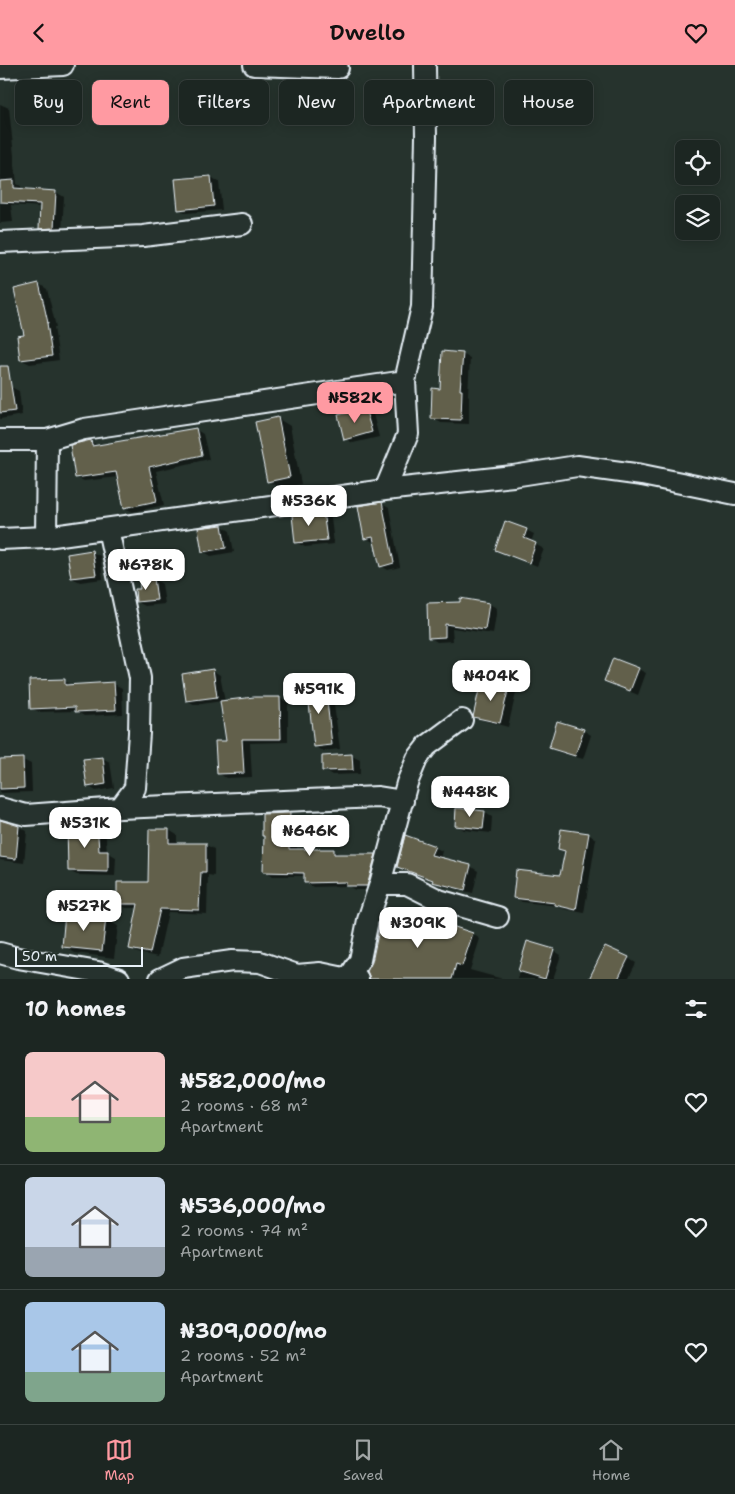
<!DOCTYPE html>
<html lang="en">
<head>
<meta charset="utf-8">
<style>
  :root { --surface:#1c2622; --page:#252e2a; --text:#f1f3f6; --muted:#a0a5a5; --line:#3a4340; --accent:#ff9aa2 }
  body { margin:0; font-family:"Shantell Sans",sans-serif; background:var(--page); color:var(--text); height:100vh; display:flex; flex-direction:column; font-size:19px; white-space:nowrap }
  * { box-sizing:border-box; margin:0 }
  p { font-size:16px; color:var(--muted) }
  .icon { flex:none; width:28px; height:28px; fill:none; stroke:currentColor; stroke-width:2; stroke-linecap:round; stroke-linejoin:round }
  .map { position:relative; height:914px; overflow:hidden }
  .sheet { display:flex; flex-direction:column; background:var(--surface); flex:1 }
  .sheet>* { flex:none }
  .guide { position:absolute; left:15px; top:15px; width:705px; height:45px; display:flex; gap:10px }
  .tools { position:absolute; left:675px; top:75px; display:grid; gap:10px }
  .tools a { display:grid; place-items:center; width:45px; height:45px; border-radius:8px; background:var(--surface); box-shadow:0 2px 12px #0003,0 0 0 1px var(--line); font-size:25px }
  .scale { position:absolute; left:15px; bottom:12px; width:128px; box-sizing:border-box; padding-left:5px; border:2px solid #e8f1f8; border-top:0; font-size:14px; line-height:18px; white-space:nowrap; color:#e8f1f8; -webkit-text-stroke:4px #26332d; paint-order:stroke }
  .price { position:absolute; translate:-50% -42px; padding:0 11px; border-radius:10px; background:#fff; color:#222; font-size:16px; line-height:32px; filter:drop-shadow(0 1px 2px #0008) }
  .price::after { content:''; position:absolute; left:50%; top:30px; width:15px; height:11px; margin-left:-8px; background:inherit; clip-path:polygon(0 0,100% 0,50% 100%) }
  .price.on { background:var(--accent); color:#111 }
  ul { padding:0; list-style:none }
  li { display:flex; align-items:center; gap:15px; height:125px; padding:0 25px }
  li+li { border-top:1px solid var(--line) }
  li span { display:grid; place-items:center; flex:none; width:140px; height:100px; border-radius:8px; color:#555 }
  li>.icon { margin-inline-start:auto }
  span .icon { width:60px; height:60px; fill:#fffc; stroke-width:1 }
  li b { font-size:21px }
  h2 { display:flex; justify-content:space-between; align-items:center; height:60px; padding:0 25px; font-size:21px }
  .pill { padding:0 18px; border-radius:8px; background:var(--surface); box-shadow:0 2px 12px #0003,0 0 0 1px var(--line); font-size:18px; line-height:45px }
  .pill.on { background:var(--accent); color:#111 }
  header { display:flex; justify-content:space-between; align-items:center; height:65px; padding:0 25px; background:var(--accent); color:#111; font-size:22px; font-weight:600 }
  .tabs { display:flex; justify-content:space-around; align-items:center; height:70px; border-top:1px solid var(--line); background:var(--surface); font-size:14px; color:var(--muted) }
  .tabs a { display:grid; justify-items:center; gap:2px }
  .tabs .on { color:var(--accent) }
  .map>svg:first-child { display:block }
  .shadow { fill:#0007 }
  .building { fill:#62604c; stroke:#e8f1f8 }
  .lines { fill:none; stroke-linecap:round; stroke-linejoin:round }
  .minor-casing { stroke:#e8f1f8; stroke-width:24 }
  .minor { stroke:#26332d; stroke-width:20 }
</style>
</head>
<body>
<header><svg class="icon" aria-label="back" viewBox="0 0 24 24"><path d="M15 5l-7 7 7 7"/></svg>Dwello<svg class="icon" aria-label="heart" viewBox="0 0 24 24"><path d="M12 20l-8-8c-3-5 5-10 8-4 3-6 11-1 8 4z"/></svg></header>
<div class="map">
<svg width="735" height="914" viewBox="0 0 735 914">
  <rect width="100%" height="100%" fill="#26332d"/>
  <filter id="ink" filterUnits="userSpaceOnUse"><feTurbulence type="fractalNoise" baseFrequency=".02" numOctaves="2"/><feDisplacementMap in="SourceGraphic" scale="10" xChannelSelector="R" yChannelSelector="G"/><feConvolveMatrix kernelMatrix="1 2 1 2 8 2 1 2 1" color-interpolation-filters="sRGB"/></filter>
  <g filter="url(#ink)">
    <!-- shadow -->
    <path class="shadow" d="M0,39L9,43L17,119L21,121V125L56,127L64,132L62,167H47L40,163L41,142L11,140L13,157L0,158Z
      M211,112L219,117L222,145L187,148L179,144Z
      M39,219L47,224L56,262H54L59,295L30,299L22,295L26,271Z
      M462,289L470,293L468,330L469,331V359L441,358L433,353L441,325Z
      M11,322L19,326L22,350L0,354V323Z
      M365,344L373,349L379,372L353,378L345,374Z
      M277,353L290,361L301,419L280,423L268,416Z
      M195,364L203,369L209,394L156,406L164,440L133,447L125,443L118,412L84,416L76,412L72,381L91,377L99,381Z
      M382,439L389,443L400,502L388,505L381,501L375,476L373,477L366,473Z
      M323,447L331,452L334,479L305,482L297,478Z
      M222,461L230,466L234,487L211,491L203,486Z
      M526,465L534,469L531,477L544,484L537,501L496,484Z
      M92,487L100,491L103,514L80,517L72,513Z
      M154,514L162,519L165,539L145,541L137,537L141,525Z
      M461,535L489,539L497,543L493,569L452,563L453,576L437,577L429,572L461,538Z
      M638,604L646,608L638,630L605,616Z
      M212,605L220,610L225,637L280,633L288,638V677L250,678L252,712L226,713L218,708L227,677L222,636L195,640L187,635Z
      M64,615L72,621L114,619L122,623L123,649L84,651L76,646L39,647L31,643Z
      M324,620L332,625L340,684L323,686L315,681Z
      M508,623L516,628L508,662L482,655L474,651Z
      M583,665L591,670L583,694L558,687L550,682Z
      M352,691L360,695V709L332,710L324,705Z
      M102,693L110,697L114,723L96,726L88,721Z
      M0,695H23L31,699L32,727L0,728Z
      M484,747L492,752L491,768L464,765L456,760Z
      M289,749L297,754V786H334L342,790H376L383,794L375,825H355L348,821L313,822L305,817V811H273L265,806Z
      M0,757L19,762L27,766L24,798L0,795Z
      M97,758L105,762L107,787L116,792L115,811L77,810L69,806L68,760Z
      M169,765L177,770V780H206L214,784V811L208,810L207,849L168,847L158,892L138,888L130,883L139,843H126L118,838L150,819Z
      M588,769L596,774L584,848L564,844L558,841L522,837L514,832L561,812L566,788L559,784Z
      M434,782L442,786L440,794L470,801L478,806L473,828L442,821L434,816L406,806L398,801Z
      M414,844L438,853L445,857L444,860L473,869L480,874L470,905L503,914H371L408,860Z
      M105,854L118,861L114,893L75,888L63,881Z
      M528,878L553,885L561,890L553,914H517Z
      M628,893L636,898L628,914H591Z"/>
    <!-- building -->
    <path class="building" d="M211,111L214,141L178,145L175,114Z
      M14,115V123L56,126L54,163L39,164L40,139L0,137V116Z
      M39,218L48,258H47L52,291L20,295L17,271L24,270L14,224Z
      M442,286L463,288L460,325H462L461,355L431,354L432,323L440,324Z
      M0,301H8L15,346L0,348Z
      M365,343L372,367L344,375L338,350Z
      M278,352L290,412L267,417L255,357Z
      M196,363L202,390L149,402L157,436L124,443L116,407L75,413L70,380L91,375L92,381Z
      M382,437L394,498L380,502L373,472L364,474L358,441Z
      M323,446L327,475L295,478L292,450Z
      M505,456L527,464L524,473L536,478L529,498L495,485Z
      M222,460L226,483L202,487L198,463Z
      M92,485L96,510L71,513L67,489Z
      M154,513L157,535L136,537L135,524H140L139,515Z
      M460,533L489,538L485,565L445,559V572L428,573L427,538L460,537Z
      M613,593L639,603L630,626L604,616Z
      M213,604L217,632L186,636L182,609Z
      M65,614V620L114,617L116,645L75,647V642L30,644L29,615Z
      M481,616L509,622L500,658L473,652Z
      M325,619L332,680L314,682L307,621Z
      M254,632H280L281,674H242L244,708L217,709L215,676H226L220,636Z
      M557,656L584,664L575,691L549,683Z
      M352,689L353,705L322,706V691Z
      M103,692L106,719L87,722L83,694Z
      M23,693L24,723L0,724V694Z
      M456,743L485,746L483,764L455,761Z
      M290,748L289,784H334V789H376L367,821H346V817L304,818V808L263,807L264,771H262V749Z
      M0,755L19,761L16,794L0,792Z
      M97,757L99,786H108V807L68,806L67,759Z
      M149,764H169V778H206V807H201L199,845L160,844L150,888L129,884L138,839H117V817H148Z
      M561,764L589,768L576,845L555,840V838L513,833L516,805L560,810L565,786L558,784Z
      M405,770L435,781L431,790L471,800L465,825L432,817L433,815L397,802Z
      M413,842L438,852L437,856L473,868L462,901L456,899L452,914H370L367,906L372,897L382,850L407,859Z
      M65,848L106,853L102,886L62,882Z
      M527,876L554,884L545,914L518,906Z
      M605,881L629,892L618,914H589Z"/>
    <g class="lines">
      <defs>
        <path id="minor" d="M254,0L338,3
          M0,3L63,0
          M0,177L143,171L242,159
          M0,375H47L84,364L405,316
          M385,425L408,369L405,316L422,242L426,72L425,0
          M46,472L47,375
          M0,474L46,472L385,425L513,411L577,401L642,410L735,429
          M0,743L26,750L120,743L135,723L139,668L140,613L108,464
          M120,743L378,732L403,736
          M380,819H407L439,835L498,852
          M0,888L18,893L98,907L119,914
          M160,914L183,903L232,896L260,897L297,910L320,908L349,914
          M358,914L353,906L360,895L368,855L380,819L407,718L417,694L427,681L462,655"/>
      </defs>
      <!-- minor casing -->
      <use href="#minor" class="minor-casing"/>
      <!-- minor -->
      <use href="#minor" class="minor"/>
    </g>
  </g>
</svg>
<div class="tools">
<a><svg class="icon" aria-label="locate" viewBox="0 0 24 24"><circle cx="12" cy="12" r="6"/><path d="M12 2v4M12 18v4M2 12h4M18 12h4"/></svg></a>
<a><svg class="icon" aria-label="layers" viewBox="0 0 24 24"><path d="M12 4l9 5-9 5-9-5zM3 14l9 5 9-5"/></svg></a>
</div>
<div class="scale">50 m</div>
<b class="price on" style="left:355px;top:359px">₦582K</b>
<b class="price" style="left:309px;top:462px">₦536K</b>
<b class="price" style="left:146px;top:526px">₦678K</b>
<b class="price" style="left:491px;top:637px">₦404K</b>
<b class="price" style="left:319px;top:650px">₦591K</b>
<b class="price" style="left:470px;top:753px">₦448K</b>
<b class="price" style="left:85px;top:784px">₦531K</b>
<b class="price" style="left:310px;top:792px">₦646K</b>
<b class="price" style="left:84px;top:867px">₦527K</b>
<b class="price" style="left:418px;top:884px">₦309K</b>
<div class="guide">
<a class="pill">Buy</a>
<a class="pill on">Rent</a>
<a class="pill">Filters</a>
<a class="pill">New</a>
<a class="pill">Apartment</a>
<a class="pill">House</a>
</div>
</div>
<section class="sheet">
<h2>10 homes<svg class="icon" aria-label="filters" viewBox="0 0 24 24"><path d="M4 7h16M4 17h16"/><circle cx="9" cy="7" r="2"/><circle cx="15" cy="17" r="2"/></svg></h2>
<ul>
<li><span style="background:linear-gradient(#f6c9c9 65%,#8fb573 0)"><svg class="icon" aria-label="home" viewBox="0 0 24 24"><path d="M3 11l9-7 9 7M6 9v11h12V9"/></svg></span><div><b>₦582,000/mo</b><p>2 rooms · 68 m²</p><p>Apartment</p></div><svg class="icon" aria-label="heart" viewBox="0 0 24 24"><path d="M12 20l-8-8c-3-5 5-10 8-4 3-6 11-1 8 4z"/></svg></li>
<li><span style="background:linear-gradient(#c9d6e8 70%,#9aa5b1 0)"><svg class="icon" aria-label="home" viewBox="0 0 24 24"><path d="M3 11l9-7 9 7M6 9v11h12V9"/></svg></span><div><b>₦536,000/mo</b><p>2 rooms · 74 m²</p><p>Apartment</p></div><svg class="icon" aria-label="heart" viewBox="0 0 24 24"><path d="M12 20l-8-8c-3-5 5-10 8-4 3-6 11-1 8 4z"/></svg></li>
<li><span style="background:linear-gradient(#a9c7e8 70%,#7fa58c 0)"><svg class="icon" aria-label="home" viewBox="0 0 24 24"><path d="M3 11l9-7 9 7M6 9v11h12V9"/></svg></span><div><b>₦309,000/mo</b><p>2 rooms · 52 m²</p><p>Apartment</p></div><svg class="icon" aria-label="heart" viewBox="0 0 24 24"><path d="M12 20l-8-8c-3-5 5-10 8-4 3-6 11-1 8 4z"/></svg></li>
</ul>
</section>
<nav class="tabs">
<a class="on"><svg class="icon" aria-label="map" viewBox="0 0 24 24"><path d="M3 6l6-2 6 2 6-2v14l-6 2-6-2-6 2zM9 4v14M15 6v14"/></svg>Map</a>
<a><svg class="icon" aria-label="saved" viewBox="0 0 24 24"><path d="M7 4h10v16l-5-4-5 4z"/></svg>Saved</a>
<a><svg class="icon" aria-label="home" viewBox="0 0 24 24"><path d="M3 11l9-7 9 7M6 9v11h12V9"/></svg>Home</a>
</nav>
</body>
</html>
